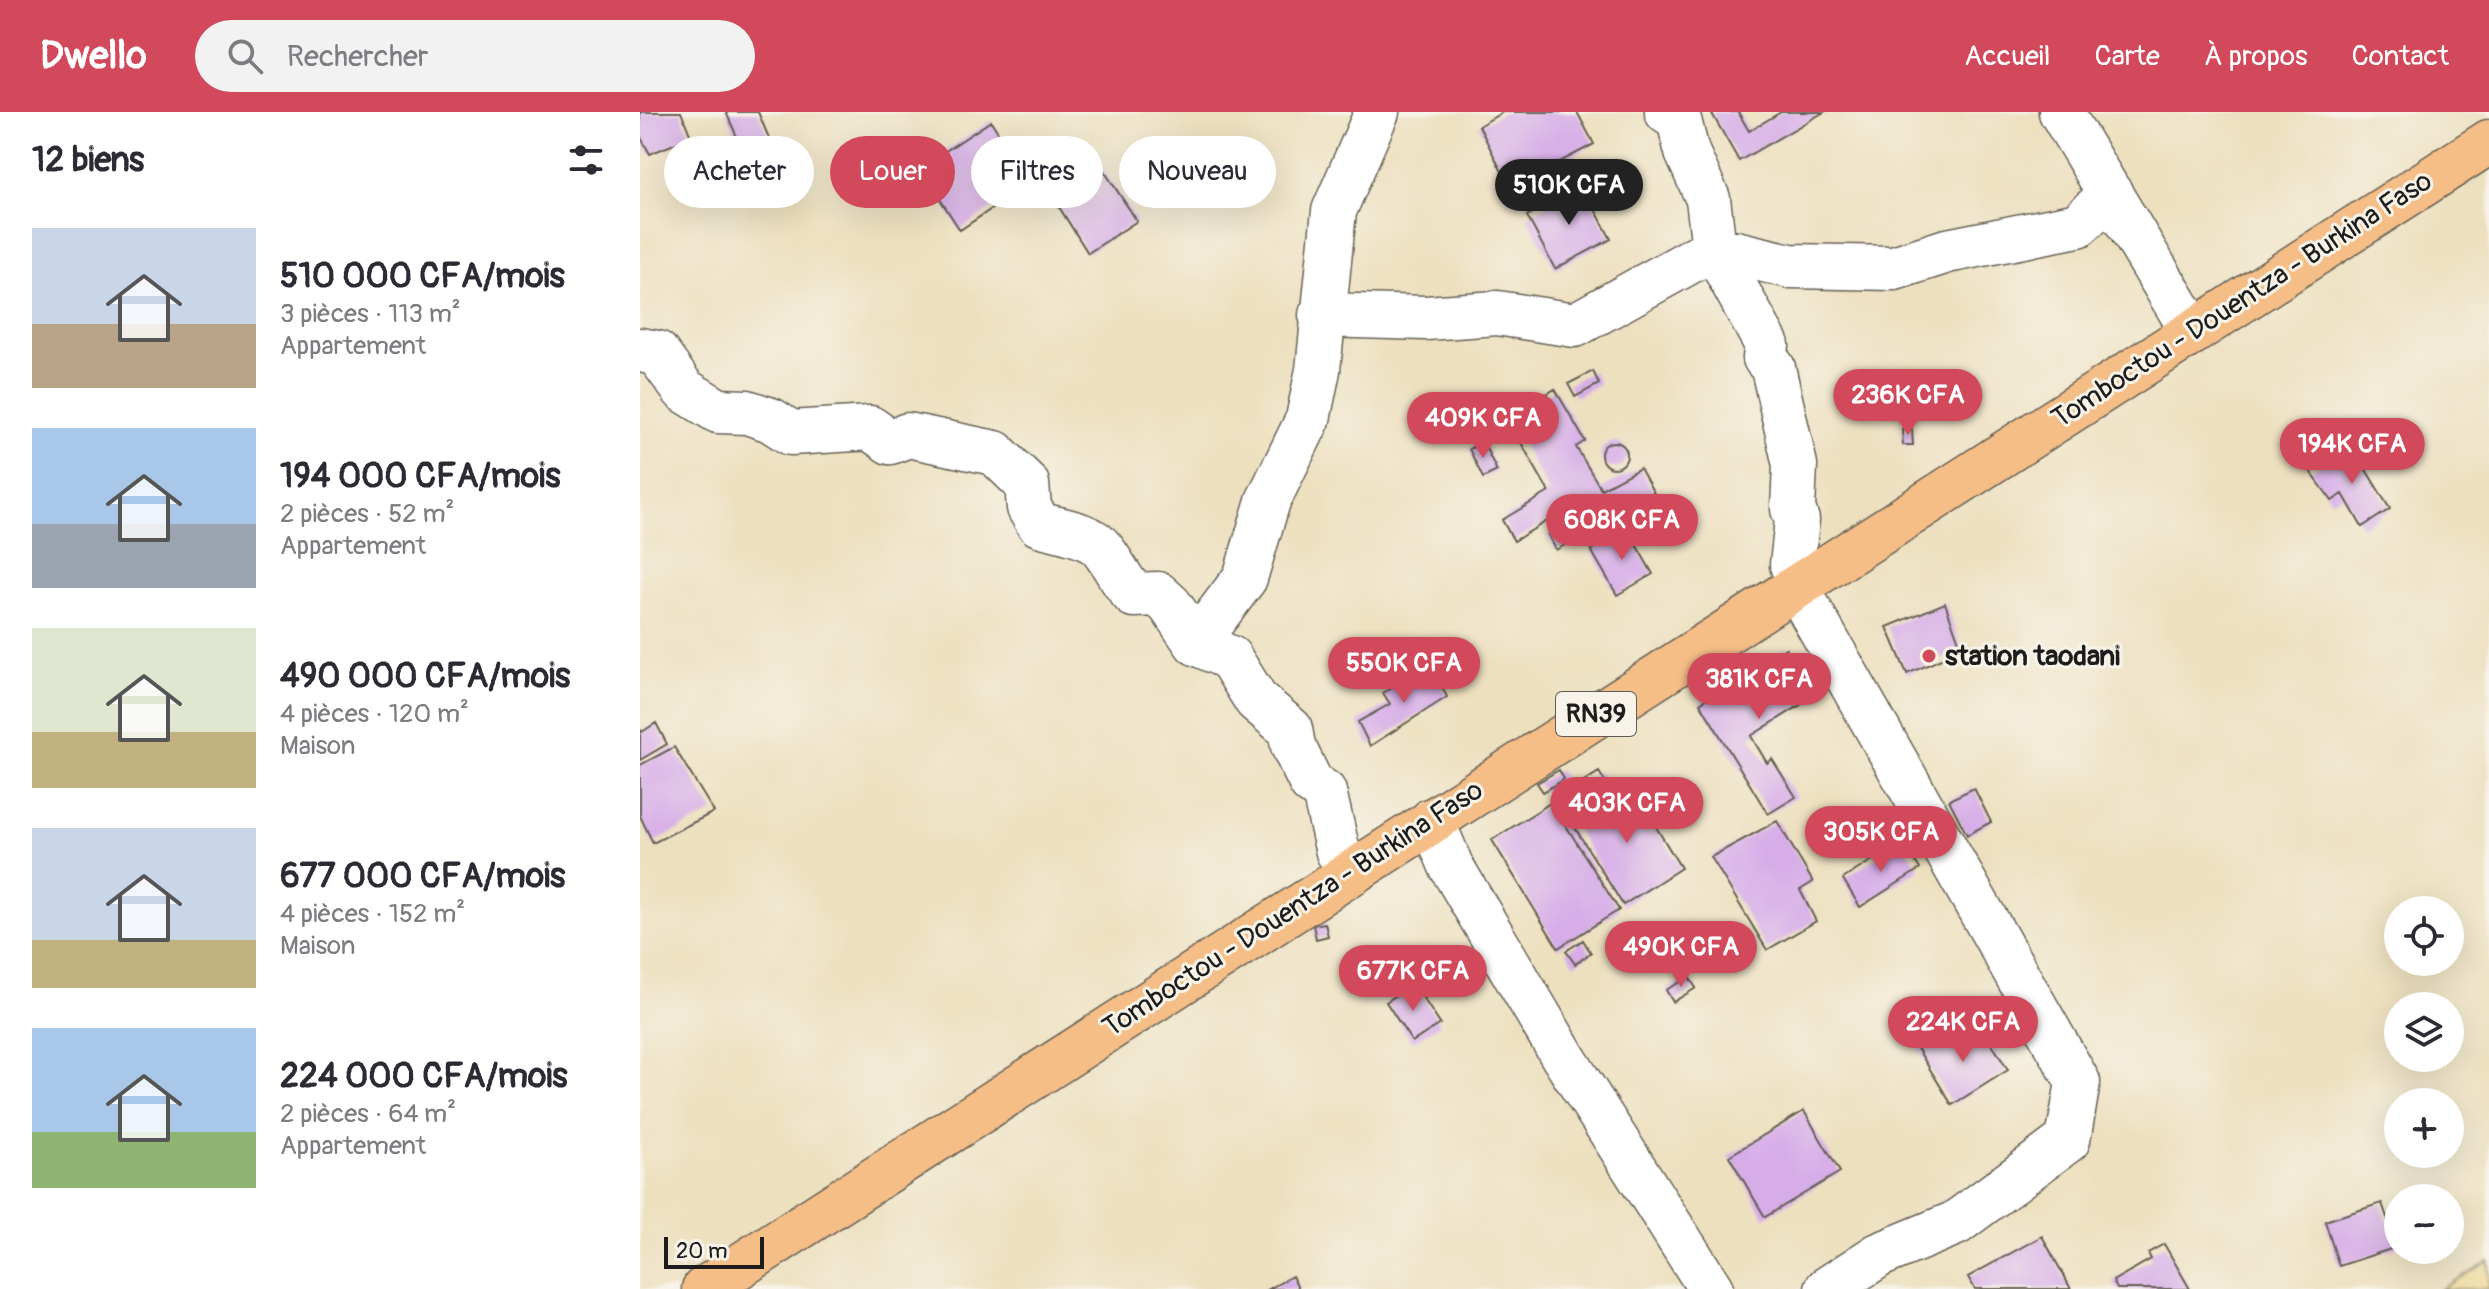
<!DOCTYPE html>
<html lang="fr">
<head>
<meta charset="utf-8">
<style>
  :root { --surface:#fff; --page:#f2f2f3; --text:#2b2b33; --muted:#7c7c81; --accent:#d1495b }
  body { margin:0; font-family:Pangolin,sans-serif; background:var(--page); color:var(--text); height:100vh; display:flex; flex-direction:column; font-size:30px; white-space:nowrap }
  * { box-sizing:border-box; margin:0 }
  p { font-size:26px; color:var(--muted) }
  .icon { flex:none; width:44px; height:44px; fill:none; stroke:currentColor; stroke-width:2; stroke-linecap:round; stroke-linejoin:round }
  .map { position:relative; flex:1; overflow:hidden }
  .details { display:flex; flex-direction:column; background:var(--surface); width:640px }
  .details>* { flex:none }
  .top-card { position:absolute; left:24px; top:24px; width:760px; height:72px; display:flex; gap:16px }
  .buttons { position:absolute; left:1744px; top:784px; display:grid; gap:16px }
  .buttons a { display:grid; place-items:center; width:80px; height:80px; border-radius:50%; background:var(--surface); box-shadow:0 8px 32px #0002; font-size:40px }
  .scale { position:absolute; left:24px; bottom:20px; width:100px; box-sizing:border-box; padding-left:8px; border:4px solid #1c1c1c; border-top:0; font-size:22px; line-height:28px; white-space:nowrap; color:#1c1c1c; -webkit-text-stroke:6px #f7f3e8; paint-order:stroke }
  .price { position:absolute; translate:-50% -68px; padding:0 18px; border-radius:28px; background:var(--accent); color:#fff; font-size:26px; line-height:52px; filter:drop-shadow(0 2px 4px #0008) }
  .price::after { content:''; position:absolute; left:50%; top:48px; width:24px; height:18px; margin-left:-12px; background:inherit; clip-path:polygon(0 0,100% 0,50% 100%) }
  .price.current { background:#222; color:#fff }
  ul { padding:0; list-style:none }
  li { display:flex; align-items:center; gap:24px; height:200px; padding:0 32px }
  li span { display:grid; place-items:center; flex:none; width:224px; height:160px; border-radius:0px; color:#555 }
  li>.icon { margin-inline-start:auto }
  span .icon { width:96px; height:96px; fill:#fffc; stroke-width:1 }
  li b { font-size:34px }
  h2 { display:flex; justify-content:space-between; align-items:center; height:96px; padding:0 32px; font-size:34px }
  .chip { padding:0 28px; border-radius:36px; background:var(--surface); box-shadow:0 8px 32px #0002; font-size:28px; line-height:72px }
  .chip.current { background:var(--accent); color:#fff }
  header { display:flex; align-items:center; gap:48px; box-sizing:border-box; height:112px; padding:0 40px; background:var(--accent); color:#fff }
  header strong { font-size:38px }
  nav { display:flex; gap:44px; margin-inline-start:auto; font-size:28px }
  .search { width:560px; height:72px; background:var(--page); display:flex; align-items:center; gap:20px; box-sizing:border-box; padding:0 28px; border-radius:44px; color:var(--muted); font-size:30px }
  main { display:flex; flex:1; min-height:0 }
  .map>svg:first-child { display:block }
  .sand { fill:#eeda9e; stroke:#857b5d; stroke-width:2 }
  .building { fill:#d7ade8 }
  .lines { fill:none; stroke-linecap:round; stroke-linejoin:round }
  .minor-casing { stroke:#656155; stroke-width:47 }
  .major-casing { stroke:#656155; stroke-width:47 }
  .minor { stroke:#fff; stroke-width:44 }
  .major { stroke:#f6be87; stroke-width:44 }
  .poi-dot { fill:#d1495b; stroke:#f7f3e8; stroke-width:3 }
  .labels { text-anchor:middle; dominant-baseline:central; stroke-width:6; stroke-linejoin:round; paint-order:stroke }
  .shield { fill:#f7f3e8; stroke:#5e5c59; stroke-width:2 }
  .shield-label { font-size:26px; font-weight:bold; fill:#1c1c1c }
  .street-label { font-size:28px; fill:#1c1c1c; stroke:#f7f3e8 }
  .poi-label { font-size:28px; font-weight:bold; fill:#1c1c1c; stroke:#f7f3e8; text-anchor:start }
</style>
</head>
<body>
<header>
<strong>Dwello</strong>
<div class="search"><svg class="icon" aria-label="search" viewBox="0 0 24 24"><circle cx="10" cy="10" r="6"/><path d="M15 15l6 6"/></svg>Rechercher</div>
<nav><a>Accueil</a><a>Carte</a><a>À propos</a><a>Contact</a></nav>
</header>
<main>
<section class="details">
<h2>12 biens<svg class="icon" aria-label="filters" viewBox="0 0 24 24"><path d="M4 7h16M4 17h16"/><circle cx="9" cy="7" r="2"/><circle cx="15" cy="17" r="2"/></svg></h2>
<ul>
<li><span style="background:linear-gradient(#c9d6e8 60%,#b9a48a 0)"><svg class="icon" aria-label="home" viewBox="0 0 24 24"><path d="M3 11l9-7 9 7M6 9v11h12V9"/></svg></span><div><b>510 000 CFA/mois</b><p>3 pièces · 113 m²</p><p>Appartement</p></div></li>
<li><span style="background:linear-gradient(#a9c7e8 60%,#9aa5b1 0)"><svg class="icon" aria-label="home" viewBox="0 0 24 24"><path d="M3 11l9-7 9 7M6 9v11h12V9"/></svg></span><div><b>194 000 CFA/mois</b><p>2 pièces · 52 m²</p><p>Appartement</p></div></li>
<li><span style="background:linear-gradient(#dfe7d0 65%,#c2b280 0)"><svg class="icon" aria-label="home" viewBox="0 0 24 24"><path d="M3 11l9-7 9 7M6 9v11h12V9"/></svg></span><div><b>490 000 CFA/mois</b><p>4 pièces · 120 m²</p><p>Maison</p></div></li>
<li><span style="background:linear-gradient(#c9d6e8 70%,#c2b280 0)"><svg class="icon" aria-label="home" viewBox="0 0 24 24"><path d="M3 11l9-7 9 7M6 9v11h12V9"/></svg></span><div><b>677 000 CFA/mois</b><p>4 pièces · 152 m²</p><p>Maison</p></div></li>
<li><span style="background:linear-gradient(#a9c7e8 65%,#8fb573 0)"><svg class="icon" aria-label="home" viewBox="0 0 24 24"><path d="M3 11l9-7 9 7M6 9v11h12V9"/></svg></span><div><b>224 000 CFA/mois</b><p>2 pièces · 64 m²</p><p>Appartement</p></div></li>
</ul>
</section>
<div class="map">
<svg width="1849" height="1177" viewBox="0 0 1849 1177">
  <rect width="100%" height="100%" fill="#f7f3e8"/>
  <filter id="ink" filterUnits="userSpaceOnUse"><feTurbulence type="fractalNoise" baseFrequency=".0125" numOctaves="2"/><feDisplacementMap in="SourceGraphic" scale="16" xChannelSelector="R" yChannelSelector="G"/><feConvolveMatrix kernelMatrix="1 2 1 2 8 2 1 2 1" color-interpolation-filters="sRGB"/></filter>
  <filter id="wash" filterUnits="userSpaceOnUse"><feTurbulence type="fractalNoise" baseFrequency=".006" numOctaves="4" result="noise"/><feDisplacementMap in="SourceGraphic" scale="32" xChannelSelector="R" yChannelSelector="G"/><feGaussianBlur stdDeviation="1.8" result="paint"/><feColorMatrix in="noise" values="0 0 0 0 0 0 0 0 0 0 0 0 0 0 0 0 0 1.4 0 .05"/><feComposite in="paint" operator="in"/></filter>
  <g filter="url(#wash)">
    <rect width="100%" height="100%" fill="#ede0bf"/>
    <!-- sand -->
    <path class="sand" d="M1849,1149V1177H1801Z"/>
    <g id="blocks">
      <!-- building -->
      <path class="building" d="M0,0H41L51,25L10,42L0,24Z
        M86,0H118L134,38L108,50Z
        M863,0H937L954,32L870,76L839,14Z
        M1071,0H1098L1109,19L1141,0H1184L1099,49Z
        M351,9L390,71L320,118L280,56Z
        M457,48L497,109L448,141L409,79Z
        M942,73L971,127L915,157L887,104Z
        M953,259L959,272L935,285L928,272Z
        M1257,267L1260,281L1232,289L1228,274Z
        M915,277L945,329L936,335L961,377L1000,356L1015,383L916,438L908,423L948,400L942,388L874,429L862,408L909,380L867,306Z
        M1262,317H1272L1273,333H1263Z
        M843,330L857,359L843,366L829,337Z
        M961 343a13 13 0 1 1 26 0a13 13 0 1 1-26 0Z
        M1712,335L1750,397L1722,415L1703,382L1692,389L1670,359Z
        M987,417L1013,462L977,483L951,438Z
        M1305,491L1322,538L1267,562L1247,515Z
        M1146,536L1175,584L1111,624L1127,651L1132,647L1156,685L1128,702L1060,591Z
        M791,554L807,585L730,634L718,610L750,592L743,581Z
        M16,611L27,632L0,648V617L2,620Z
        M34,635L74,700L13,731L0,704V653Z
        M919,658L924,667L903,680L897,671Z
        M959,660L971,679L923,709L979,798L918,836L852,728Z
        M991,674L1041,756L983,793L932,711Z
        M1334,676L1351,710L1327,723L1309,688Z
        M1137,709L1173,770L1160,778L1176,809L1127,838L1071,745Z
        M1262,729L1280,757L1220,795L1203,767Z
        M685,811L688,824L676,827L673,813Z
        M943,828L951,841L935,852L926,839Z
        M1049,865L1056,876L1033,890L1026,878Z
        M774,872L800,912L772,930L746,890Z
        M1342,916L1368,958L1312,993L1277,936L1301,921L1310,936Z
        M1164,999L1200,1060L1125,1105L1089,1044Z
        M1742,1091L1757,1135L1699,1154L1685,1109Z
        M1402,1124L1431,1177H1335L1328,1165Z
        M1524,1132L1550,1177H1477L1473,1169L1511,1147L1508,1141Z
        M652,1164L659,1177H629Z"/>
    </g>
  </g>
  <g filter="url(#ink)">
    <use href="#blocks" fill-opacity="0" stroke="#656155" stroke-width="2"/>
    <g class="lines">
      <defs>
        <path id="minor" d="M1027,0L1039,8L1047,40L1068,87L1074,136L1127,233L1125,246L1133,256L1155,353L1153,397L1157,408L1152,453L1171,464
          M1421,0L1553,220
          M681,203L786,206L857,201L935,213L1074,136L1150,154L1254,156L1307,139L1438,113L1471,82
          M0,238L17,241L44,278L78,299L107,300L131,308L151,321L230,316L250,330L268,323L355,341L387,372L389,396L399,412C417,418 449,421 462,437C474,452 481,469 494,483L518,482L530,493L556,531L590,546L616,588L650,617L653,634L671,671L684,680L698,740L714,759
          M1156,474L1438,970L1428,1028L1316,1111L1239,1143L1187,1177
          M556,531L605,466L628,389L668,307L678,258L694,99L737,0
          M792,708L811,754L924,946L1071,1177"/>
        <path id="major" d="M64,1177L1849,30"/>
      </defs>
      <!-- minor casing -->
      <use href="#minor" class="minor-casing"/>
      <!-- major casing -->
      <use href="#major" class="major-casing"/>
      <!-- minor -->
      <use href="#minor" class="minor"/>
      <!-- major -->
      <use href="#major" class="major"/>
    </g>
  </g>
  <!-- markers -->
  <circle class="poi-dot" cx="1289" cy="544" r="8"/>
  <g class="labels">
    <!-- shield labels -->
    <rect class="shield" x="916" y="580" width="80" height="44" rx="6"/>
    <g class="shield-label">
      <text x="956" y="602">RN39</text>
    </g>
    <!-- street labels -->
    <g class="street-label">
      <text transform="translate(1602 188) rotate(-33)">Tomboctou - Douentza - Burkina Faso</text>
      <text transform="translate(653 797) rotate(-33)">Tomboctou - Douentza - Burkina Faso</text>
    </g>
    <!-- poi labels -->
    <g class="poi-label">
      <text x="1305" y="544">station taodani</text>
    </g>
  </g>
</svg>
<div class="buttons">
<a><svg class="icon" aria-label="locate" viewBox="0 0 24 24"><circle cx="12" cy="12" r="6"/><path d="M12 2v4M12 18v4M2 12h4M18 12h4"/></svg></a>
<a><svg class="icon" aria-label="layers" viewBox="0 0 24 24"><path d="M12 4l9 5-9 5-9-5zM3 14l9 5 9-5"/></svg></a>
<a>+</a>
<a>−</a>
</div>
<div class="scale">20 m</div>
<b class="price current" style="left:929px;top:115px">510K CFA</b>
<b class="price" style="left:1268px;top:325px">236K CFA</b>
<b class="price" style="left:843px;top:348px">409K CFA</b>
<b class="price" style="left:1712px;top:374px">194K CFA</b>
<b class="price" style="left:982px;top:450px">608K CFA</b>
<b class="price" style="left:764px;top:593px">550K CFA</b>
<b class="price" style="left:1119px;top:609px">381K CFA</b>
<b class="price" style="left:987px;top:733px">403K CFA</b>
<b class="price" style="left:1241px;top:762px">305K CFA</b>
<b class="price" style="left:1041px;top:877px">490K CFA</b>
<b class="price" style="left:773px;top:901px">677K CFA</b>
<b class="price" style="left:1323px;top:952px">224K CFA</b>
<div class="top-card">
<a class="chip">Acheter</a>
<a class="chip current">Louer</a>
<a class="chip">Filtres</a>
<a class="chip">Nouveau</a>
</div>
</div>
</main>
</body>
</html>
